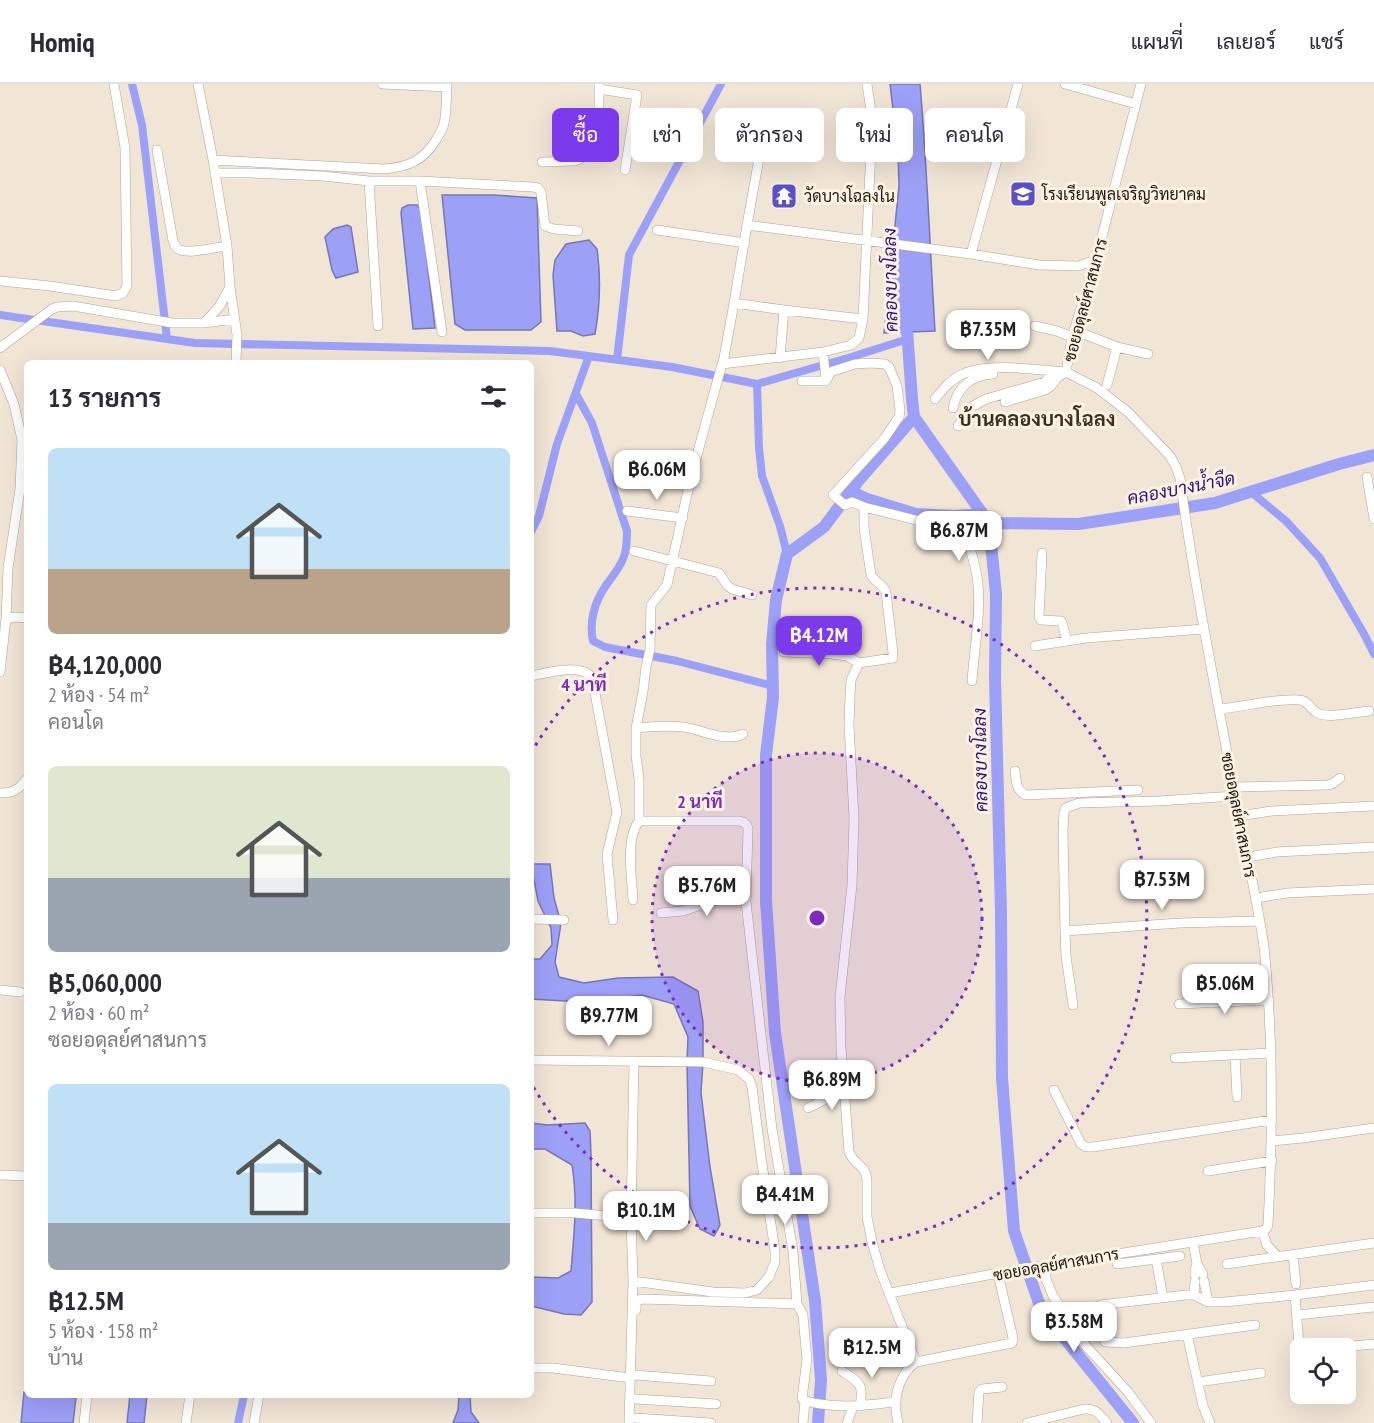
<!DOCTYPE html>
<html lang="th">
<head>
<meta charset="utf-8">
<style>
  :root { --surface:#fff; --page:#f7f7f7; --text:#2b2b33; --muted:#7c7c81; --line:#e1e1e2; --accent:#7c3aed }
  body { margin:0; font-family:"PT Sans Narrow",Sarabun,sans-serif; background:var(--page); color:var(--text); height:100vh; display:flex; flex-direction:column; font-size:22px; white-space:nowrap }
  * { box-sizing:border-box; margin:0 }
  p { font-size:20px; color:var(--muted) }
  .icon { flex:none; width:33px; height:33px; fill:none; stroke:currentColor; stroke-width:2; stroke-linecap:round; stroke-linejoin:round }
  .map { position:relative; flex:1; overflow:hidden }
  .drawer { position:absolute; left:24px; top:276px; width:510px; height:1038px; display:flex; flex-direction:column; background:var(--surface); border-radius:9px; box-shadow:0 6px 24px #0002 }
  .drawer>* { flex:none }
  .top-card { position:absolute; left:552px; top:24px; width:570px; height:54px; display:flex; gap:12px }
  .controls { position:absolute; left:1290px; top:1254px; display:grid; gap:12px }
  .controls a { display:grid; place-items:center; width:66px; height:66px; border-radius:9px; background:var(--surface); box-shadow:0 6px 24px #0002; font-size:30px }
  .price { position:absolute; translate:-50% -51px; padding:0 14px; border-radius:12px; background:#fff; color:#222; font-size:20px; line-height:39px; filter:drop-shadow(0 2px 3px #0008) }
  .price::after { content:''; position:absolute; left:50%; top:36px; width:18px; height:14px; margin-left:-9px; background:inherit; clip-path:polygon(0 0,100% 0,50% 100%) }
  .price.selected { background:var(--accent); color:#fff }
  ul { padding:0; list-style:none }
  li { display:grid; align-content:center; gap:12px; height:318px; padding:0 24px }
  li span { display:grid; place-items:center; height:186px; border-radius:9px; color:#555 }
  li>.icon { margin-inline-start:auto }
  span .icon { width:108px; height:108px; fill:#fffc; stroke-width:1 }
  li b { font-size:26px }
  h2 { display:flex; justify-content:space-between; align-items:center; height:72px; padding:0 24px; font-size:26px }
  .tag { padding:0 21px; border-radius:9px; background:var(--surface); box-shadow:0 6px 24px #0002; font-size:21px; line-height:54px }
  .tag.selected { background:var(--accent); color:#fff }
  header { display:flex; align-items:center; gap:36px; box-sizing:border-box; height:84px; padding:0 30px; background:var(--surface); border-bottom:2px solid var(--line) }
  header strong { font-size:28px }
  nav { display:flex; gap:33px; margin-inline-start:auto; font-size:21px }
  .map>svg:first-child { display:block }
  .water { fill:#9da0f7; stroke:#7677b3; stroke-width:1.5 }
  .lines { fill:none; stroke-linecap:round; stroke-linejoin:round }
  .canal { stroke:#9da0f7; stroke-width:8 }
  .river { stroke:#9da0f7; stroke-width:12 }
  .minor-casing { stroke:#afa496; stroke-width:10 }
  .minor { stroke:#fff; stroke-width:9 }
  .ring { fill:none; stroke:#7b2cbf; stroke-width:3; stroke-dasharray:3 6 }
  .labels { text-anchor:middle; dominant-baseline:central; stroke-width:6; stroke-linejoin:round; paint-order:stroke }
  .poi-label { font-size:16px; fill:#1c1813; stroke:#fef3e3; text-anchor:start }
  .street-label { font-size:16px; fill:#1c1813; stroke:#fef3e3 }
  .water-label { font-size:18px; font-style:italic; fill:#2a1679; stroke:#fef3e3 }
  .quarter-label { font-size:20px; font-weight:bold; fill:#393024; stroke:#fef3e3 }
  .centre { fill:#7b2cbf; stroke:#fef3e3; stroke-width:3 }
  .ring-label { font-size:18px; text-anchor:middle; font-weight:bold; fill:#7b2cbf; stroke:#fef3e3; stroke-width:6; stroke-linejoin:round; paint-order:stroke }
</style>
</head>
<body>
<header>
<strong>Homiq</strong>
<nav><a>แผนที่</a><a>เลเยอร์</a><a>แชร์</a></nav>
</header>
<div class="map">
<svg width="1374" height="1339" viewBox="0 0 1374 1339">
  <rect width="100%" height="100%" fill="#f1e5d6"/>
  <!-- water -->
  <path class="water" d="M890,0H920C927,82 930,165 935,247L884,249L899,102L898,67Z
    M442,111H494L537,114L541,238L531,246H465L455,240Z
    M408,121H417L421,126L435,244L413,245L401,129L402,124Z
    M347,141L351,143L358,188L336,194L332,186L325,153L333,145Z
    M589,156L597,165C601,193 600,222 595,250L583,252L571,247H557L553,191L555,176L566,160Z
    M531,780H550L554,814L561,839L555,878L559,893L584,899L618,894L673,893L698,907L703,938V978L701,1009L710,1083L720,1141L714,1152L700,1145L690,1122L687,978L688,953L674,920L642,911L603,916L565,917L531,915V875H540L552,861L551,844L538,817Z
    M531,1039L547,1041L585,1039L590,1047L591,1070L592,1218L581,1231L564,1230L531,1222V1193L558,1194L571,1187C574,1150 578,1117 572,1081L545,1065H531Z
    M24,1308L27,1309V1311H50L76,1314L73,1339H21Z
    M130,1311H147L144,1339H127Z
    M459,1311H470L471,1328L479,1339H453L458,1326Z"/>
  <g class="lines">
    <!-- canal -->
    <path class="canal" d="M132,0L142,41L167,255
      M0,231L195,259L550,267L672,283L757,300L848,274L908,255
      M617,276L629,171L721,0
      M757,300L759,364L762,392L780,442L787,470
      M576,310L592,339L627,447C627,456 627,466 623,475C619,485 611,494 605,503C594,519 589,539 593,557L605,563L677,577L773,602
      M1251,408L1286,437L1320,474L1364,550L1374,570
      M531,448L539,432L557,360L589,272
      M238,1339L244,1311"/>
    <!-- river -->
    <path class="river" d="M906,232L912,315L914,333L989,439L996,510L995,594L1001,828L1002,994L1014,1147L1041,1225L1133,1339
      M851,407L867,415L916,430L954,432L983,430
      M989,439L1079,440L1215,419L1339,380L1374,371
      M818,1339L821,1296L815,1217L775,949L766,817V671L773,613L772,560L776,516L787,470L824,443L859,396L914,333"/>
    <defs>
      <path id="minor" d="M198,0L213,76L227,162L230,203L237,251L236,279
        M382,0L447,3
        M1065,0L1136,20
        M599,5L637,11L625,86
        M631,50L655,55
        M157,66L173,157C174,160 176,163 178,165C187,171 216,163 227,162
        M760,69L747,141L971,170L1039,181L1078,182L1096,176
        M213,76L384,85C408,83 423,77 436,56C438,52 441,48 443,43C447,32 446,13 447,0
        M542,78L575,77L584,73L594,65L599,32V0
        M215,89H251L323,92L369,97H420L533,103L538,104L541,108L545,142L554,145L578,147
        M369,97L378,242
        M420,97L442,248
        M657,146L745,159
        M971,170L1018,0
        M0,197L50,202L116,212L123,209L127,202L125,64L114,0
        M734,219L747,141
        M204,239L219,223L230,203
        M1035,242L1057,247L1072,253
        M1074,246L1117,263L1148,270
        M0,264L52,225L57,223L73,222L172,239H204L234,235
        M823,268L826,295
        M780,274L784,226
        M723,279L734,219L784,226L863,235
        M0,286L14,320L22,356L20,405L8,484L6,535L0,588
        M826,295V297L830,289L833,287L855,280L872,279L885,280L889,283L897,302L900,326L899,333L884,355L833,411L845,421L852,418L864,423V444L871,491C875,498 883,500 886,508L893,569V574L859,579L851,596L850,612L849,641L854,734L852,801L840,913L841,964L849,1068C855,1082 865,1080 867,1095V1133L872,1158L880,1186L916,1278
        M802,297H826
        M1107,301L1117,263
        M935,315C943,305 951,295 963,290C988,278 1038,286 1066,288
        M1005,318L1045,306L1051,302L1058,293L1066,288
        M953,324C957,303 972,291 993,290
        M958,342L973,322L986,315L1045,298L1050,292
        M667,389L691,393
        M1367,393L1374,435
        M864,423L916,436L960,440L962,442C969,460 976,480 978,500C981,530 974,567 972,597
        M627,427L683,434
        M634,467L719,489L727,501L732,505L752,511
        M1042,469L1039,533L1041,536L1061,537L1062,539L1067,557
        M6,535L15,533L27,534
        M1035,562L1086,554L1204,545
        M784,568L831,570L847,572L859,579
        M531,592C547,589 580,579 592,593L617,728L607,770L613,836
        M1219,625C1244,623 1275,614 1299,616C1308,616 1310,625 1317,629C1327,635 1357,628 1369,627
        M636,644C651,643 667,641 683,643C700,645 726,659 743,650
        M1015,687C1016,696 1016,707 1026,711L1138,706
        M1233,703L1327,701L1332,700L1340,694
        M0,709C13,709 18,706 26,696
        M1239,732L1272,727L1374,722
        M639,737H739C744,738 746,739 748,744L746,818L758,924L772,1045L793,1167L797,1220L803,1231L805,1255L807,1275L802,1315C807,1318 813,1319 820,1320C848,1324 868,1321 895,1318
        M1248,773L1277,768L1374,763
        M1256,814L1287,809L1374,805
        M633,816C632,795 625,754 639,737V695L636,672V644L643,608L646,583L650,565L651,521L667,501L691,393L722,280L823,268L851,261L859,254L863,235L871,65V27L867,0
        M661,829L683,827L746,806
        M531,835L564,836
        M1065,847L1180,839L1260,837
        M0,906L20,908
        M1179,920L1269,916
        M1073,921L1066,872L1065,847L1063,747L1064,728L1066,724L1079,719L1158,717L1235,712
        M1235,971L1237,1013
        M1175,974L1270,969
        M531,976L703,978L738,986L749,995L752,1003L761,1073L775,1167V1178L769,1193L757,1206L745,1209L713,1208L633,1197
        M797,995L843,993
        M1054,1006L1081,1060L1086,1063H1093L1272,1036
        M808,1024L844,1006
        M1272,1057L1303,1054L1374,1044
        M1208,1087L1272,1077
        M0,1091L27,1092
        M531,1129H575L631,1134
        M1262,1147L1267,1161L1278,1173
        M1193,1158L1197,1180
        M1293,1171L1296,1200
        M1156,1175L1163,1213
        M1117,1180L1180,1172
        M1227,1180L1374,1159
        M1050,1181L1048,1186L1045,1189L1046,1195L1053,1212L1085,1261L1128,1308L1151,1339
        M1195,1191V1186L1197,1180L1203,1190
        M1204,1197L1208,1218
        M890,1209L1004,1188L1262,1147L1267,1144L1268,1140C1271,1085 1272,1031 1271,977C1270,939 1268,901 1264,863C1257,812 1244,762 1235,712C1216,606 1194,501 1180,394L1176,383L1170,372L1128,328L1097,304L1066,288L1072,253L1096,176L1141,0
        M1194,1211L1195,1198
        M1295,1211L1300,1273
        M1100,1221L1186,1211H1194L1208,1218H1225L1295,1211L1374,1201
        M636,1226V1221L638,1216L643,1215L797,1220
        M1297,1231L1374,1223
        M1187,1250L1203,1322L1210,1339
        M1105,1258L1124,1259L1255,1241
        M1331,1264L1374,1260
        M531,1284H553L630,1294
        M842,1287C860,1299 864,1300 860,1322
        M635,1291L711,1297
        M1198,1298L1261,1289
        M635,1315L716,1320
        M635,1334L711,1339
        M84,1339L87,1311
        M186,1339L190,1311
        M254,1339L259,1311
        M629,1339L633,1197L631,1134L634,977
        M803,1339L805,1317
        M847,1339L853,1323
        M898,1339C897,1332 895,1325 896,1318C896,1304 904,1286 916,1278L1012,1259L1013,1254L998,1190
        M977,1339L979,1308L982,1305L1002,1303
        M1027,1339L1084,1325C1096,1324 1100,1331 1107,1339"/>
    </defs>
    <!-- minor casing -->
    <use href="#minor" class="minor-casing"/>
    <!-- minor -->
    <use href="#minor" class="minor"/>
  </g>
  <!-- distance rings -->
  <circle cx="817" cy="834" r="165" fill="#7b2cbf" fill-opacity=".12"/>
  <g class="ring">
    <circle cx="817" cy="834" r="165"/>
    <path d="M531 669A330 330 0 1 1 531 999"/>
  </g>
  <!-- icons -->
  <defs>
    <symbol id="school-square" viewBox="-11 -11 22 22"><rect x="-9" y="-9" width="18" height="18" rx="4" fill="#5a51c9" stroke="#fef3e3"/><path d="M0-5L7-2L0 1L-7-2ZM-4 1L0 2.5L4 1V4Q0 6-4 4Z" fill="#fff"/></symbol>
    <symbol id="temple-square" viewBox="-11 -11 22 22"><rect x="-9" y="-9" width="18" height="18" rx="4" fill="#5a51c9" stroke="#fef3e3"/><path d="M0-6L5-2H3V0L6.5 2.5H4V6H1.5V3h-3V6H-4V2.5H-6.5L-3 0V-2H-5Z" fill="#fff"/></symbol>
  </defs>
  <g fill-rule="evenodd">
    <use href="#school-square" x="1008" y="95" width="30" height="30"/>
    <use href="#temple-square" x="769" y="97" width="30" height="30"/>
  </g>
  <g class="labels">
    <!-- poi labels -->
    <g class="poi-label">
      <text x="1042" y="110">โรงเรียนพูลเจริญวิทยาคม</text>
      <text x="804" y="112">วัดบางโฉลงใน</text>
    </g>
    <!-- street labels -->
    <g class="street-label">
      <text transform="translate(1085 216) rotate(-75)">ซอยอดุลย์ศาสนการ</text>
      <text transform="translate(1239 731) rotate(79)">ซอยอดุลย์ศาสนการ</text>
      <text transform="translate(1056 1180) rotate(-10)">ซอยอดุลย์ศาสนการ</text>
    </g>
    <!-- water labels -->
    <g class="water-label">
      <text transform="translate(890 196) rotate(-91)">คลองบางโฉลง</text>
      <text transform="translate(1181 404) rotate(-11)">คลองบางน้ำจืด</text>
      <text transform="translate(980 676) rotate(-91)">คลองบางโฉลง</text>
    </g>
    <!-- quarter labels -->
    <g class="quarter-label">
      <text x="1037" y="335">บ้านคลองบางโฉลง</text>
    </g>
  </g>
  <circle cx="817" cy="834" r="9" class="centre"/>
  <g class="ring-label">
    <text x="584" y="607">4 นาที</text>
    <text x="700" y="724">2 นาที</text>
  </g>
</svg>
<div class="controls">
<a><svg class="icon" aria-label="locate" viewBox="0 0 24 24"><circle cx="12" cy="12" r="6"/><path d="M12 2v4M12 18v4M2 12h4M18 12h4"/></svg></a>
</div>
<b class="price" style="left:988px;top:277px">฿7.35M</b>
<b class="price" style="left:657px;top:417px">฿6.06M</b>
<b class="price" style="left:959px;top:478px">฿6.87M</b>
<b class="price selected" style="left:819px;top:583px">฿4.12M</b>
<b class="price" style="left:1162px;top:827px">฿7.53M</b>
<b class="price" style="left:707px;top:833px">฿5.76M</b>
<b class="price" style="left:1225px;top:931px">฿5.06M</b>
<b class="price" style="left:609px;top:963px">฿9.77M</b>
<b class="price" style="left:832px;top:1027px">฿6.89M</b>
<b class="price" style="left:785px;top:1142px">฿4.41M</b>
<b class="price" style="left:646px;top:1158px">฿10.1M</b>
<b class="price" style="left:1074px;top:1269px">฿3.58M</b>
<b class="price" style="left:872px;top:1295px">฿12.5M</b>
<div class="top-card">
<a class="tag selected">ซื้อ</a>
<a class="tag">เช่า</a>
<a class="tag">ตัวกรอง</a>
<a class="tag">ใหม่</a>
<a class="tag">คอนโด</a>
</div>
<section class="drawer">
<h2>13 รายการ<svg class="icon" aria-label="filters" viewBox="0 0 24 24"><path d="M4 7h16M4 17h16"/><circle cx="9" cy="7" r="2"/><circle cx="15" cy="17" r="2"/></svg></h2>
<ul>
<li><span style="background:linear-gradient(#bfe0f5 65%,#b9a48a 0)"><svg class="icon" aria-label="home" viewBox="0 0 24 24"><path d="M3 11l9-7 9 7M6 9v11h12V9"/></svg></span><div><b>฿4,120,000</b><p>2 ห้อง · 54 m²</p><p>คอนโด</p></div></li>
<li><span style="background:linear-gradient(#dfe7d0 60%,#9aa5b1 0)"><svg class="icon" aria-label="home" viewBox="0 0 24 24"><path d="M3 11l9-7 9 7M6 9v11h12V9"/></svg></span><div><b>฿5,060,000</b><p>2 ห้อง · 60 m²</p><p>ซอยอดุลย์ศาสนการ</p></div></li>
<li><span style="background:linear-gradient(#bfe0f5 75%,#9aa5b1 0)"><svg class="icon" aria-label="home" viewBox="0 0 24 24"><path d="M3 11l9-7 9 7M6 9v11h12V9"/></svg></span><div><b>฿12.5M</b><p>5 ห้อง · 158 m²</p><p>บ้าน</p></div></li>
</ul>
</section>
</div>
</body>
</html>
